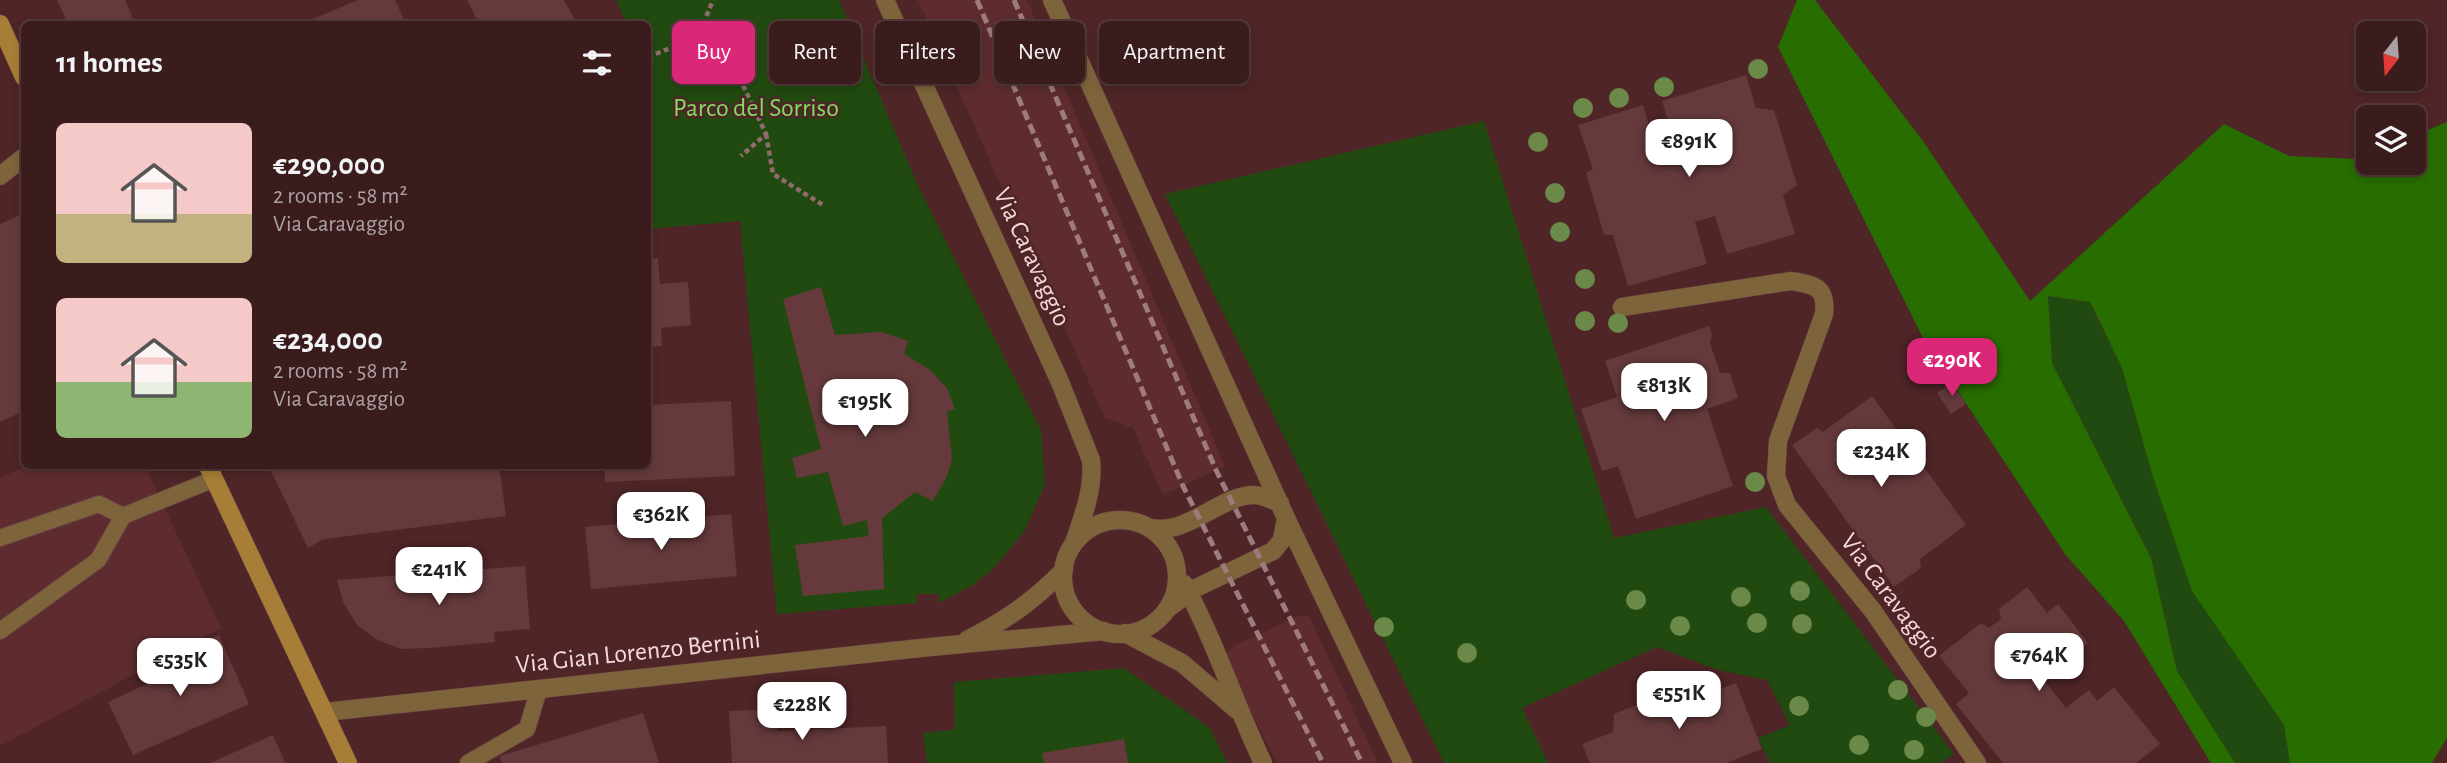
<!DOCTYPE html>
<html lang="en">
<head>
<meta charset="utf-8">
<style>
  :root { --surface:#3b1c1d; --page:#46292a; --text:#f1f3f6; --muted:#aca1a4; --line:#543a3b; --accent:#db2777 }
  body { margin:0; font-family:"Alegreya Sans",sans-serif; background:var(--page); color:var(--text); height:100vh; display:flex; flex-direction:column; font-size:26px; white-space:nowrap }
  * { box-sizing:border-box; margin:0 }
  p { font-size:23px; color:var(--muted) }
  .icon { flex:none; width:38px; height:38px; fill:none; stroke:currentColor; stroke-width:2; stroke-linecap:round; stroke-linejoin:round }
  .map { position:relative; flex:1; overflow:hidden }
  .side { position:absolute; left:21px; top:21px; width:630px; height:448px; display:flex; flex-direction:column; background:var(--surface); border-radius:10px; box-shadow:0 4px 10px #0003,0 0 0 2px var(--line) }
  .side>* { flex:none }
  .top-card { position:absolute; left:672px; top:21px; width:665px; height:63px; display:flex; gap:14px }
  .needle { width:46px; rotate:197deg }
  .buttons { position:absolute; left:2356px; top:21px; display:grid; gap:14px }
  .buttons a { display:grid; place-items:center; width:70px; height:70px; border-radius:10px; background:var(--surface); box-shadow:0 4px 10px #0003,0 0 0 2px var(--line); font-size:35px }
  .price { position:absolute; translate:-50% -60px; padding:0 16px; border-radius:14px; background:#fff; color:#222; font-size:23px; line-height:46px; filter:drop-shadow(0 2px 4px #0008) }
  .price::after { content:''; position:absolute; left:50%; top:42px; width:21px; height:16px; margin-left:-10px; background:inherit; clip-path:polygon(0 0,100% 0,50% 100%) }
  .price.on { background:var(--accent); color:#fff }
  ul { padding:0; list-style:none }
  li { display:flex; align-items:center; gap:21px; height:175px; padding:0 35px }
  li span { display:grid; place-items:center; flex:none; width:196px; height:140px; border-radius:10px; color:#555 }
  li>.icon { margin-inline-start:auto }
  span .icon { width:84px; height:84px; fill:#fffc; stroke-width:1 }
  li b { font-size:30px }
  h2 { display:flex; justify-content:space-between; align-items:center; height:84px; padding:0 35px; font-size:30px }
  .pill { padding:0 24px; border-radius:10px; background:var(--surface); box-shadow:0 4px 10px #0003,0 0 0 2px var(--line); font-size:24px; line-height:63px }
  .pill.on { background:var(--accent); color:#fff }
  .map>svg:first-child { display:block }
  .built { fill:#5e2c2f }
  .green { fill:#214a10 }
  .forest { fill:#286d00 }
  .building { fill:#663a3c }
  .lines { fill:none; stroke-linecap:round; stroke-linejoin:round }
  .service-casing { stroke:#6a4243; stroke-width:18 }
  .minor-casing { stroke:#6a4243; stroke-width:19 }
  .tertiary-casing { stroke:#6a4243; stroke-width:19 }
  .secondary-casing { stroke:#6a4243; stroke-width:19 }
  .path { stroke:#916c6d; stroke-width:4.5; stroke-dasharray:5 3.5; stroke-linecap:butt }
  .service { stroke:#7e643b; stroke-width:16 }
  .minor { stroke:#7e643b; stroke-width:18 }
  .tertiary { stroke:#7e643b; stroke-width:18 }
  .secondary { stroke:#a77e38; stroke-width:18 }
  .rail { stroke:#9e7b7c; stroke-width:5; stroke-dasharray:10 5; stroke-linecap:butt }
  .tree { fill:#6b8948 }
  .labels { text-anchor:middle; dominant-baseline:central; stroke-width:5; stroke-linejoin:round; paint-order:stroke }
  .park-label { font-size:26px; fill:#82da63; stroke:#4f2527 }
  .street-label { font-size:26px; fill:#f5d9d9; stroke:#4f2527 }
</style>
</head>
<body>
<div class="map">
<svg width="2447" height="763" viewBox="0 0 2447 763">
  <rect width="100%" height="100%" fill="#4f2527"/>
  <!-- built -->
  <path class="built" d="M918,0H1027L1225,466L1163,495L1133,428L1105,418Z
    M26,466H145L221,628L0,746V478Z
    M1298,616H1309L1378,763H1277L1223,656L1236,645Z"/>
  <!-- green -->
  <path class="green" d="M616,0H839L919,188L1041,430L1045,484L1025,530L995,567L973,585L939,603V594H917L916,603L777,614L740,221L648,229V24H627Z
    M1484,121L1614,538L1766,507L1954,754L1940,763H1770L1758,738L1790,725L1767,680L1718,670L1657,647L1522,708L1548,763H1444L1165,194Z
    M2048,296L2089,302L2122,368L2153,477L2192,590L2284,725L2290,763H2235L2177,671L2151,558L2052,363Z
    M1124,668L1210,728L1227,763H927L923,733L955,729L954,682Z"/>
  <!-- forest -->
  <path class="forest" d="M1797,0H1815L1923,141L2030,301L2224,124L2289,156L2355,159L2368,154V163H2413V136L2447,122V738L2432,763H2290L2284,725L2192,591L2153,477L2122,368L2090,302L2048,296L2052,363L2151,558L2177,671L2235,763H2211L2124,621L2065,554L1923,338L1778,47Z"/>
  <!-- building -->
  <path class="building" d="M57,0H125L135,24H68Z
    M358,0H395L406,24H301Z
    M467,0H564L577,24H479Z
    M1746,75L1756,108L1774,110L1797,185L1783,195L1795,234L1727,254L1715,216L1695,222L1707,264L1628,286L1613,235H1604L1586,173L1593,169L1578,125L1643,105L1656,148L1675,143L1662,101Z
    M24,213V411L0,422V224Z
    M658,258L660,284L688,282L691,325L661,328L662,346L648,347V259Z
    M821,287L835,335L881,332L908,341L904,354L929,369L947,388L955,409L947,411L952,459L947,476L933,501L915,492L882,518L884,589L803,596L795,545L869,536L867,520L843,526L828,472L797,478L792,458L821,449L783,299Z
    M1709,326L1712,335L1710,343L1720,373H1730L1738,398L1707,409L1733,486L1636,519L1618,466L1602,471L1581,409L1617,397L1605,361Z
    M1952,383L1966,404L1951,414L1937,393Z
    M1872,396L1966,525L1920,559L1921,568L1894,587L1792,445L1817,428L1823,432Z
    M731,401L735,476L605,482L604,466H648V405Z
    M279,466H499L506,516L324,539L308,548L271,471Z
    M731,514L737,576L591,589L585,527Z
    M525,566L530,629L494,632L495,642L429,648L401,649L378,640L357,625L343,602L337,580Z
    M2027,587L2047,613L2058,604L2088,643L2043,679L2066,708L2089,690L2097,701L2114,687L2160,744L2136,763H2003L1956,704L1969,693L1939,656L1981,623L1989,628L2001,619L1999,609Z
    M219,635L249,704L133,755L108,702L147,684L145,679L196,656L192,648Z
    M1736,683L1762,749L1726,763H1590L1582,744L1613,732L1614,714L1686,685L1698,698Z
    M776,709L777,731L886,726L888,763H732L729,711Z
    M643,713L659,763H502L500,756Z
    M273,735L285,763H210Z
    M1124,739L1128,763H1044L1042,753Z"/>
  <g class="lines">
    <defs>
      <path id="service" d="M0,538L99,504L123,516
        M0,631L98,560L123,516L214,479
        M468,763L527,729L539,689"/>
      <path id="minor" d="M0,176L24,157
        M1622,307L1791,281C1814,285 1827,286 1824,314L1778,441L1776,476L1787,505L1873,611L1977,763
        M1286,518L1403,763
        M967,640C1008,619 1032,602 1064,570
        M325,712L930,647L1104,631"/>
      <path id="tertiary" d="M885,0L1060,382L1091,460C1094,489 1083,516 1074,543
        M1052,0L1286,518L1282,540L1273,551L1196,588L1167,609
        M1063 577a57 57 0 1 1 114 0a57 57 0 1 1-114 0Z
        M1151,528C1189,535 1220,495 1254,495C1263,495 1271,500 1280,503
        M1184,584C1215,641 1235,704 1263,763
        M1125,633L1182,663L1237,710"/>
      <path id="secondary" d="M0,24L24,77
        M208,466L348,763"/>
    </defs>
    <!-- service casing -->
    <use href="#service" class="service-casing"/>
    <!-- minor casing -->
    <use href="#minor" class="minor-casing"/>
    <!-- tertiary casing -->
    <use href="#tertiary" class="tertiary-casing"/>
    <!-- secondary casing -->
    <use href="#secondary" class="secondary-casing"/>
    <!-- path -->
    <path class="path" d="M698,37L733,64L766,134L741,156
      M648,57L698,37L713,0
      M766,134L773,174L823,205"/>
    <!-- service -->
    <use href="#service" class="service"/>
    <!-- minor -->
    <use href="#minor" class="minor"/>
    <!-- tertiary -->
    <use href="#tertiary" class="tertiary"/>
    <!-- secondary -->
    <use href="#secondary" class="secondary"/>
    <!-- rail -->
    <path class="rail" d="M977,0L1183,486L1323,763
      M1014,0L1216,470L1362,763"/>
  </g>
  <!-- trees -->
  <g class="tree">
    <circle cx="1758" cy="69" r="10"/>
    <circle cx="1664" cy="87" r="10"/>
    <circle cx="1619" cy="98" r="10"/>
    <circle cx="1583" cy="108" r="10"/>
    <circle cx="1538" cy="142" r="10"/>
    <circle cx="1555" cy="193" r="10"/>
    <circle cx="1560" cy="232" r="10"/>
    <circle cx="1585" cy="279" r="10"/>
    <circle cx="1585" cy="321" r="10"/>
    <circle cx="1618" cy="323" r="10"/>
    <circle cx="1755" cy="482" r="10"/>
    <circle cx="1800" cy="591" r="10"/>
    <circle cx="1741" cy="597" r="10"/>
    <circle cx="1636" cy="600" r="10"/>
    <circle cx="1757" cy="623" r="10"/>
    <circle cx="1802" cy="624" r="10"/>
    <circle cx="1680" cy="626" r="10"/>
    <circle cx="1384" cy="627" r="10"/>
    <circle cx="1467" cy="653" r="10"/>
    <circle cx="1898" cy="690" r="10"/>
    <circle cx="1799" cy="706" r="10"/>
    <circle cx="1926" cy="717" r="10"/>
    <circle cx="1859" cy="745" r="10"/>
    <circle cx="1914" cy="750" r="10"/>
  </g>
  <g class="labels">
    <!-- park labels -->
    <g class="park-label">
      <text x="756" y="108">Parco del Sorriso</text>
    </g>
    <!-- street labels -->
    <g class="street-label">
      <text transform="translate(1032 257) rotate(65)">Via Caravaggio</text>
      <text transform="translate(1891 596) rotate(53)">Via Caravaggio</text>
      <text transform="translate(638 652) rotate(-6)">Via Gian Lorenzo Bernini</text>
    </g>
  </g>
</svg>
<div class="buttons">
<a><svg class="needle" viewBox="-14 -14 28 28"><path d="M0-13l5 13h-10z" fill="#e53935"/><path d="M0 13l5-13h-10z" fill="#aca1a4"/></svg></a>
<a><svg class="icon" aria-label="layers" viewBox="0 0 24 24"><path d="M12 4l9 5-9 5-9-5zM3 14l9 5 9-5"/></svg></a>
</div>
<b class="price" style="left:1689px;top:179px">€891K</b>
<b class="price on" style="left:1952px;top:398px">€290K</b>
<b class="price" style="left:1664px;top:423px">€813K</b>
<b class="price" style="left:865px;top:439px">€195K</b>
<b class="price" style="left:1881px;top:489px">€234K</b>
<b class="price" style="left:661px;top:552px">€362K</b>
<b class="price" style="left:439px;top:607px">€241K</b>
<b class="price" style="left:2039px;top:693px">€764K</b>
<b class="price" style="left:180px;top:698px">€535K</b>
<b class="price" style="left:1679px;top:731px">€551K</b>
<b class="price" style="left:802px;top:742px">€228K</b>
<div class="top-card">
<a class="pill on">Buy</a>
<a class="pill">Rent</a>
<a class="pill">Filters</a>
<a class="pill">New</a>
<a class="pill">Apartment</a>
</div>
<section class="side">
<h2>11 homes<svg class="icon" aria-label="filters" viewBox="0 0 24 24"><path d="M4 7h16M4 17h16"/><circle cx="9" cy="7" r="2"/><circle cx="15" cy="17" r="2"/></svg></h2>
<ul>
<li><span style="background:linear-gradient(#f6c9c9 65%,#c2b280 0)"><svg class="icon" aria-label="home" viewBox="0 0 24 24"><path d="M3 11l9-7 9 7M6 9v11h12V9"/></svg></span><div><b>€290,000</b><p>2 rooms · 58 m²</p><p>Via Caravaggio</p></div></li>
<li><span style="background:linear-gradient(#f6c9c9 60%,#8fb573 0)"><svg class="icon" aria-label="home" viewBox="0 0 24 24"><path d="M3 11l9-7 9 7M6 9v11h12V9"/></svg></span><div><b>€234,000</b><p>2 rooms · 58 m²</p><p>Via Caravaggio</p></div></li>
</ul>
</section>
</div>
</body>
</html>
